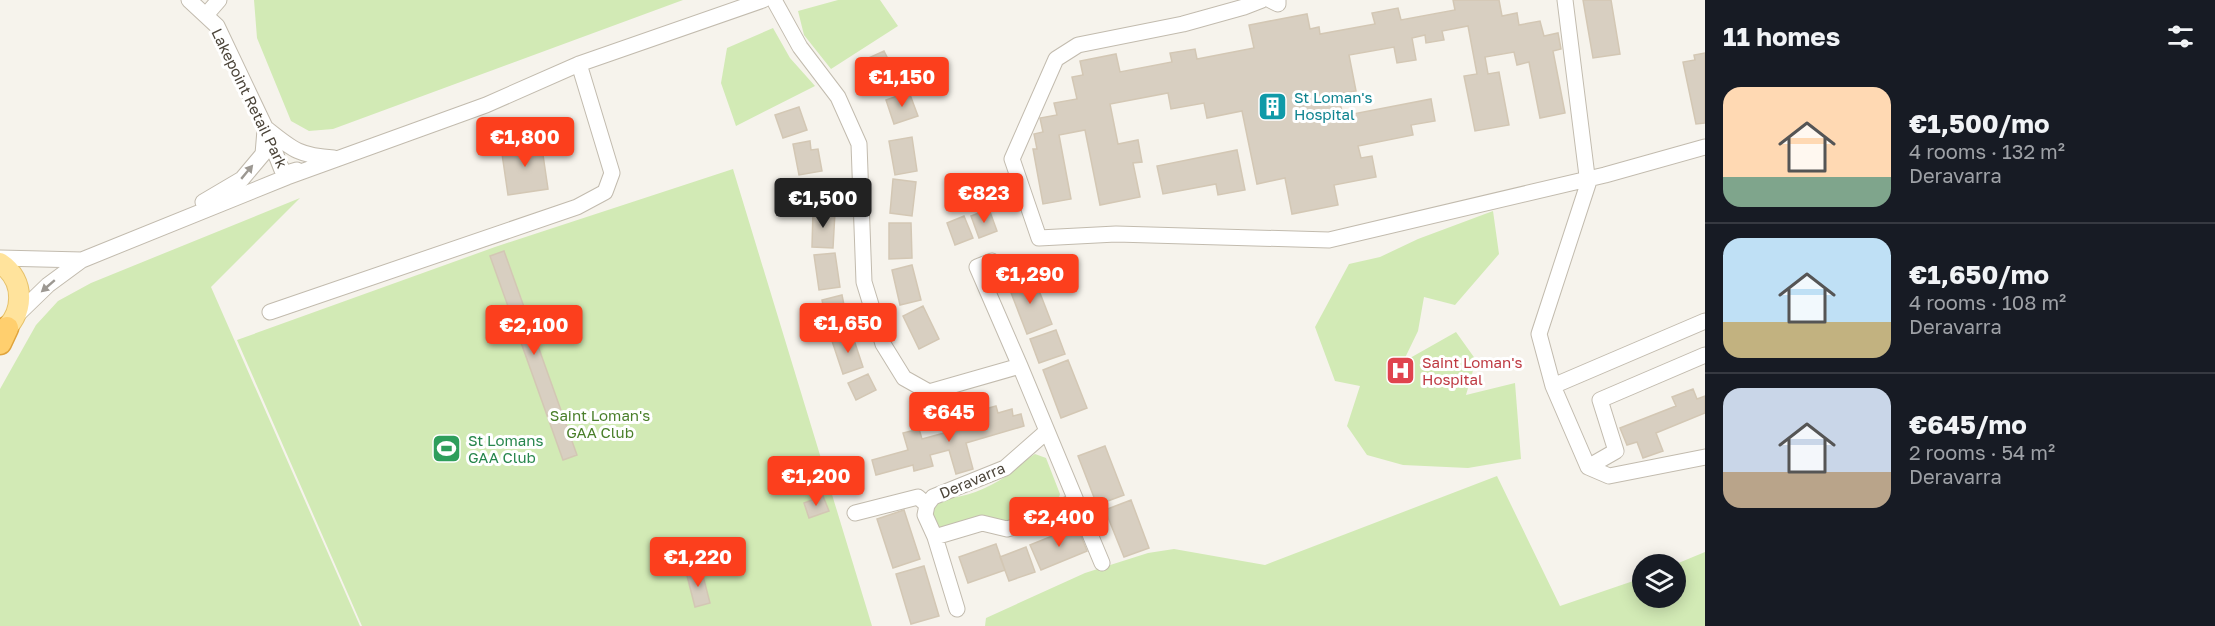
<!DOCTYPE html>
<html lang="en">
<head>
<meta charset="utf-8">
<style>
  :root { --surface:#171b24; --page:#20242c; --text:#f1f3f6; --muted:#9ea1a6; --line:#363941; --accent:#fc3f1d }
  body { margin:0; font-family:"Golos Text",sans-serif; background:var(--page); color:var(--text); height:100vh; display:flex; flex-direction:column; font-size:22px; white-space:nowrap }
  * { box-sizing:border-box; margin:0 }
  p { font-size:20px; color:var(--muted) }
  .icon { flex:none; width:33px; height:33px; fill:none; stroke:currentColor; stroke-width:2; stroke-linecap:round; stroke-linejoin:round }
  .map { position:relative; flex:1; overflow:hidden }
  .sheet { display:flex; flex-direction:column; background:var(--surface); width:510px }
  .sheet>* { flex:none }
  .buttons { position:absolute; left:1632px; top:554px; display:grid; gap:12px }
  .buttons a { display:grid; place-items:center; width:54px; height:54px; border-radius:50%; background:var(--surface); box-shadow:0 3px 15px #0003; font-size:30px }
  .price { position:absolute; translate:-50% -51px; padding:0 14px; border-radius:6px; background:var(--accent); color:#fff; font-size:20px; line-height:39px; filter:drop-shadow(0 2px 3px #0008) }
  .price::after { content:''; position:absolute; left:50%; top:36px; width:18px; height:14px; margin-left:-9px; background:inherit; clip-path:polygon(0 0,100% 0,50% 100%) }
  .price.active { background:#222; color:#fff }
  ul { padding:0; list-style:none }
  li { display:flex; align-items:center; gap:18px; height:150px; padding:0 18px }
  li+li { border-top:2px solid var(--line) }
  li span { display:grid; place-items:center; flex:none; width:168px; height:120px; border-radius:18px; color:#555 }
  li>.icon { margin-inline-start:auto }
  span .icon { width:72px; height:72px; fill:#fffc; stroke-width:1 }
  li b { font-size:26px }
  h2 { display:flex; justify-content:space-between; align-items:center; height:72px; padding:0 18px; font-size:26px }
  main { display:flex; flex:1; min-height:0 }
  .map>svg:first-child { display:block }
  .green { fill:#d2eab5 }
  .building { fill:#d8cfc1; stroke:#d3c7b4; stroke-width:1.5 }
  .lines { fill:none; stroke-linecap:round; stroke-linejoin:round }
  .minor-casing { stroke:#c2bbae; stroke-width:17 }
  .major-casing { stroke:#e6c16a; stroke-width:22 }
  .highway-casing { stroke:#e0a43c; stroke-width:25 }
  .minor { stroke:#fff; stroke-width:15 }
  .major { stroke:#ffe39c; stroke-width:20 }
  .highway { stroke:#ffcf6e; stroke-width:22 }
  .oneway { fill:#9c9892 }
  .labels { text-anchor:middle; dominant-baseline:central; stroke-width:6; stroke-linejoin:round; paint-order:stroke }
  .culture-label { font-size:15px; fill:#0d838f; stroke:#fff; text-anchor:start }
  .street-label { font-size:15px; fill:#4b4439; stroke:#fff }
  .health-label { font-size:15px; fill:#be3a42; stroke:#fff; text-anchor:start }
  .park-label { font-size:15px; fill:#4a7f2a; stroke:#fff }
  .leisure-label { font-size:15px; fill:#27864d; stroke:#fff; text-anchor:start }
</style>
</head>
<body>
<main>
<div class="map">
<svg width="1705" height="626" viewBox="0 0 1705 626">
  <rect width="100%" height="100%" fill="#f6f3ec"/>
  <!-- green -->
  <path class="green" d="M254,0H683L333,129L309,131L291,121L257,38Z
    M838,0H880L898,26L831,69L804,35L798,11Z
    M773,28L790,58L815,86L736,126L721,83L727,48Z
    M733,169L872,626H362L237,340L495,247Z
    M300,198L211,287L360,626H0V389L36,325L58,301L91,283Z
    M1493,211L1499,254L1455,305L1424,297L1418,331L1403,362L1456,332L1476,360L1466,395L1515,383L1521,459L1468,468L1403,465L1367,455L1347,426L1360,386L1335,381L1315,327L1349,264L1380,257L1418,239Z
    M1035,454L1046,458L1060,494L1058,501L1007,522L946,530L938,527L933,516L934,505L940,499C965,498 987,489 1008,475C1017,468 1025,460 1035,454Z
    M1497,476L1560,606L1642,578V597H1676V564L1705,552V626H985L986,618L1085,573L1148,553L1174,549L1265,565Z"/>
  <!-- building -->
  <path class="building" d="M1453,0H1499L1502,16L1517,13L1519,25L1540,21L1544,36L1558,33L1561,49L1553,51L1565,113L1540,118L1529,62L1517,65L1514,52L1485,57L1488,74L1499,72L1509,125L1475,131L1464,76L1477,74L1468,26L1442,31L1444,40L1426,43L1425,35L1412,38L1416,60L1397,63L1394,47L1349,55L1356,91L1338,94L1343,116L1431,99L1435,121L1411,125L1413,135L1358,146L1361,158L1372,156L1376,177L1334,185L1338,205L1292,214L1285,178L1257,184L1242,111L1207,118L1204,103L1171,109L1168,93L1110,104L1118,144L1138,140L1142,162L1133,163L1140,197L1100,205L1085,130L1059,135L1071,199L1043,204L1033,149H1037L1034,134L1043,132L1040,118L1057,115L1054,103L1077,99L1072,77L1083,75L1080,61L1116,54L1120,72L1172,62L1170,53L1195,49L1197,59L1254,48L1249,25L1307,14L1310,29L1319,27L1320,34L1375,24L1372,13L1398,8L1401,20L1455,10Z
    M1583,0H1611L1620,54L1593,58Z
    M884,51L895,73L876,83L864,60Z
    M1705,53V123L1696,124L1683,62L1695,60L1694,55Z
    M909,92L918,116L894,124L886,100Z
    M799,107L807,130L783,138L775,115Z
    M912,137L917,171L895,175L889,141Z
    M541,141L548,189L508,195L501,147Z
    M810,141L811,150L818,149L822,171L799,175L793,144Z
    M1237,150L1245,190L1218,195L1216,184L1163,194L1157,166Z
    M893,179L916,182L912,216L890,213Z
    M835,183L836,203L813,204V184Z
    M989,209L997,231L979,238L971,216Z
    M813,211L835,212L833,248L812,247Z
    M964,216L973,238L955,245L947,223Z
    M889,223H911L912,258L889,259Z
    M504,251L577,455L563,460L490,256Z
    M835,253L840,287L819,290L814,255Z
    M912,265L921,300L900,305L892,270Z
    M1033,275L1052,324L1027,334L1008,285Z
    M842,295L849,330L829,334L822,300Z
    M923,306L939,339L919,349L903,316Z
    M1056,330L1065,354L1039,363L1030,339Z
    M852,334L863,367L843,374L832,341Z
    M1068,360L1087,408L1061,418L1043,370Z
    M868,374L876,390L856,400L848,383Z
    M1693,389L1697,399L1705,396V413L1656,433L1663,451L1643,458L1637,442L1627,445L1620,428L1676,406L1672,397Z
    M996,406L998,413L1012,409L1013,416L1021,414L1024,426L966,443L973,469L956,474L949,450L930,455L933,466L914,471L913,465L876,475L872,460L908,450L903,433L919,429L922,439L981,423L978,411Z
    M1105,446L1124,495L1097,505L1078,456Z
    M823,496L829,511L809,518L804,503Z
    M1131,500L1149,548L1124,557L1105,510Z
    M904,510L920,559L893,568L877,519Z
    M1077,526L1087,551L1041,570L1030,545Z
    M996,544L1005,570L968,583L959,557Z
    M1026,547L1035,572L1009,581L1000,557Z
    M924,566L939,616L911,624L896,574Z
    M701,568L710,603L695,607L686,572Z"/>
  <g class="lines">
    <defs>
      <path id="minor" d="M189,0L217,26L265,127L282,170L287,173L297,170
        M774,0L800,47L838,97L859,144L864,282L883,344L904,378L929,392L1020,366
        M1262,0L1244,7L1183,24L1078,45L1056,59L1012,159L1039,238L1116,234L1329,240L1605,175L1705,147
        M1270,0L1278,4V0
        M206,15L219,0
        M267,129C293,150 300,156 334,158
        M203,202L242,179L263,154L265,130
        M0,258L82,260
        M992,261L977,267L1020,366L1102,563
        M270,312L577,207L605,192L612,173L579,64
        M16,316L48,285L82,260L287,177L486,105L579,64L763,0
        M1705,321L1553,386L1588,467L1609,476L1705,457
        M1553,386L1539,334L1588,184L1565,0
        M1588,467L1616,451L1600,400L1705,355
        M927,505L925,515L935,537L957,609
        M855,513L918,497L927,505L933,497L1005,468L1046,432
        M935,537L982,523L1007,529L1021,525L1075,501"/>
      <path id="major" d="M0,263C26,280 25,316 0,333"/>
      <path id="highway" d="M0,343L7,328"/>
    </defs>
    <!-- minor casing -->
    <use href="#minor" class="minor-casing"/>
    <!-- major casing -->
    <use href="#major" class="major-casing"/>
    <!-- highway casing -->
    <use href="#highway" class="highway-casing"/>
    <!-- minor -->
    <use href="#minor" class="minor"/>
    <!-- major -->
    <use href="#major" class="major"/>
    <!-- highway -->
    <use href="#highway" class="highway"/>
  </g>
  <!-- one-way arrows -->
  <defs><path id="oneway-solid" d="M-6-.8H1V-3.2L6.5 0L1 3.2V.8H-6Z" transform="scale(1.5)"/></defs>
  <g class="oneway">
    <use href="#oneway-solid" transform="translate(247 172) rotate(-50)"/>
    <use href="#oneway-solid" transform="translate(48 286) rotate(139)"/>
  </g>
  <!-- icons -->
  <defs>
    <symbol id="building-square" viewBox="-11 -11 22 22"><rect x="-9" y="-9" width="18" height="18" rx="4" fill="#0f9aa8" stroke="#fff"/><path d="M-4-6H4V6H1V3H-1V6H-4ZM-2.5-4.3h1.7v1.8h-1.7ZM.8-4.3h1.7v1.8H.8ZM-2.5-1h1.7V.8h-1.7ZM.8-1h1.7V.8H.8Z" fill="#fff"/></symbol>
    <symbol id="hospital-square" viewBox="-11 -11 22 22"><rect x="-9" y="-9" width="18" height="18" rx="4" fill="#e0444e" stroke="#fff"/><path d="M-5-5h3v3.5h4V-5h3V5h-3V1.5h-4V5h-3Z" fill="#fff"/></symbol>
    <symbol id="stadium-square" viewBox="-11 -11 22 22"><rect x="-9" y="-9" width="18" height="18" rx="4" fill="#2e9e5b" stroke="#fff"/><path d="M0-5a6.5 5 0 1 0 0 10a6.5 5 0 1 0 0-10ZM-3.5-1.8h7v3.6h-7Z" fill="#fff"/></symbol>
  </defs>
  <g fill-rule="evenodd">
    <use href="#building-square" x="1256" y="90" width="33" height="33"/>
    <use href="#hospital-square" x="1384" y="354" width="33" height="33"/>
    <use href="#stadium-square" x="430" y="432" width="33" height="33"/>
  </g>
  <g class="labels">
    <!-- culture labels -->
    <g class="culture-label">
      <text x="1294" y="97">St Loman's<tspan x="1294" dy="17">Hospital</tspan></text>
    </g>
    <!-- street labels -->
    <g class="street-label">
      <text transform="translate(250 98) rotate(64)">Lakepoint Retail Park</text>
      <text transform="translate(972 480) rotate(-23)">Deravarra</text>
    </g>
    <!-- health labels -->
    <g class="health-label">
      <text x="1422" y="362">Saint Loman's<tspan x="1422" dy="17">Hospital</tspan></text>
    </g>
    <!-- park labels -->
    <g class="park-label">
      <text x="600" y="415">Saint Loman's<tspan x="600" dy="17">GAA Club</tspan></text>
    </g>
    <!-- leisure labels -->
    <g class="leisure-label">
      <text x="468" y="440">St Lomans<tspan x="468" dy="17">GAA Club</tspan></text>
    </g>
  </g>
</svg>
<div class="buttons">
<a><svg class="icon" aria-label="layers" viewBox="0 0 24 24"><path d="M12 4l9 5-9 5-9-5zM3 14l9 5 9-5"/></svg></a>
</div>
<b class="price" style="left:902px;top:108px">€1,150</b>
<b class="price" style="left:525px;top:168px">€1,800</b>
<b class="price" style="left:984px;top:224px">€823</b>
<b class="price active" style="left:823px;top:229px">€1,500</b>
<b class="price" style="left:1030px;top:305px">€1,290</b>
<b class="price" style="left:848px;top:354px">€1,650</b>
<b class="price" style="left:534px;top:356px">€2,100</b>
<b class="price" style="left:949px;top:443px">€645</b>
<b class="price" style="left:816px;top:507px">€1,200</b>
<b class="price" style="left:1059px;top:548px">€2,400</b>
<b class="price" style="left:698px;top:588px">€1,220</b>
</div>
<section class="sheet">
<h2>11 homes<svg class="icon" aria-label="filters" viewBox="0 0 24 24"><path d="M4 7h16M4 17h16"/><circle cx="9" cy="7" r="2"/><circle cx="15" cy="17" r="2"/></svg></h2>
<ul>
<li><span style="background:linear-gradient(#ffd9b3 75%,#7fa58c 0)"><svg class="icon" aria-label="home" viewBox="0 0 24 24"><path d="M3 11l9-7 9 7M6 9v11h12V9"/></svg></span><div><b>€1,500/mo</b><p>4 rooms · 132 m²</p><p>Deravarra</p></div></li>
<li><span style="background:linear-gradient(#bfe0f5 70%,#c2b280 0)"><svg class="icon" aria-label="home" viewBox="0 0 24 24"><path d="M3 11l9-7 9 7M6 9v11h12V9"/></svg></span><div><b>€1,650/mo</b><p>4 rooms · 108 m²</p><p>Deravarra</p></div></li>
<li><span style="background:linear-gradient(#c9d6e8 70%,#b9a48a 0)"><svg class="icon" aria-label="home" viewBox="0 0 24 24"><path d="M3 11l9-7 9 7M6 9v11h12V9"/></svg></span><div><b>€645/mo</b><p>2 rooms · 54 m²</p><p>Deravarra</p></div></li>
</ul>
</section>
</main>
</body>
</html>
